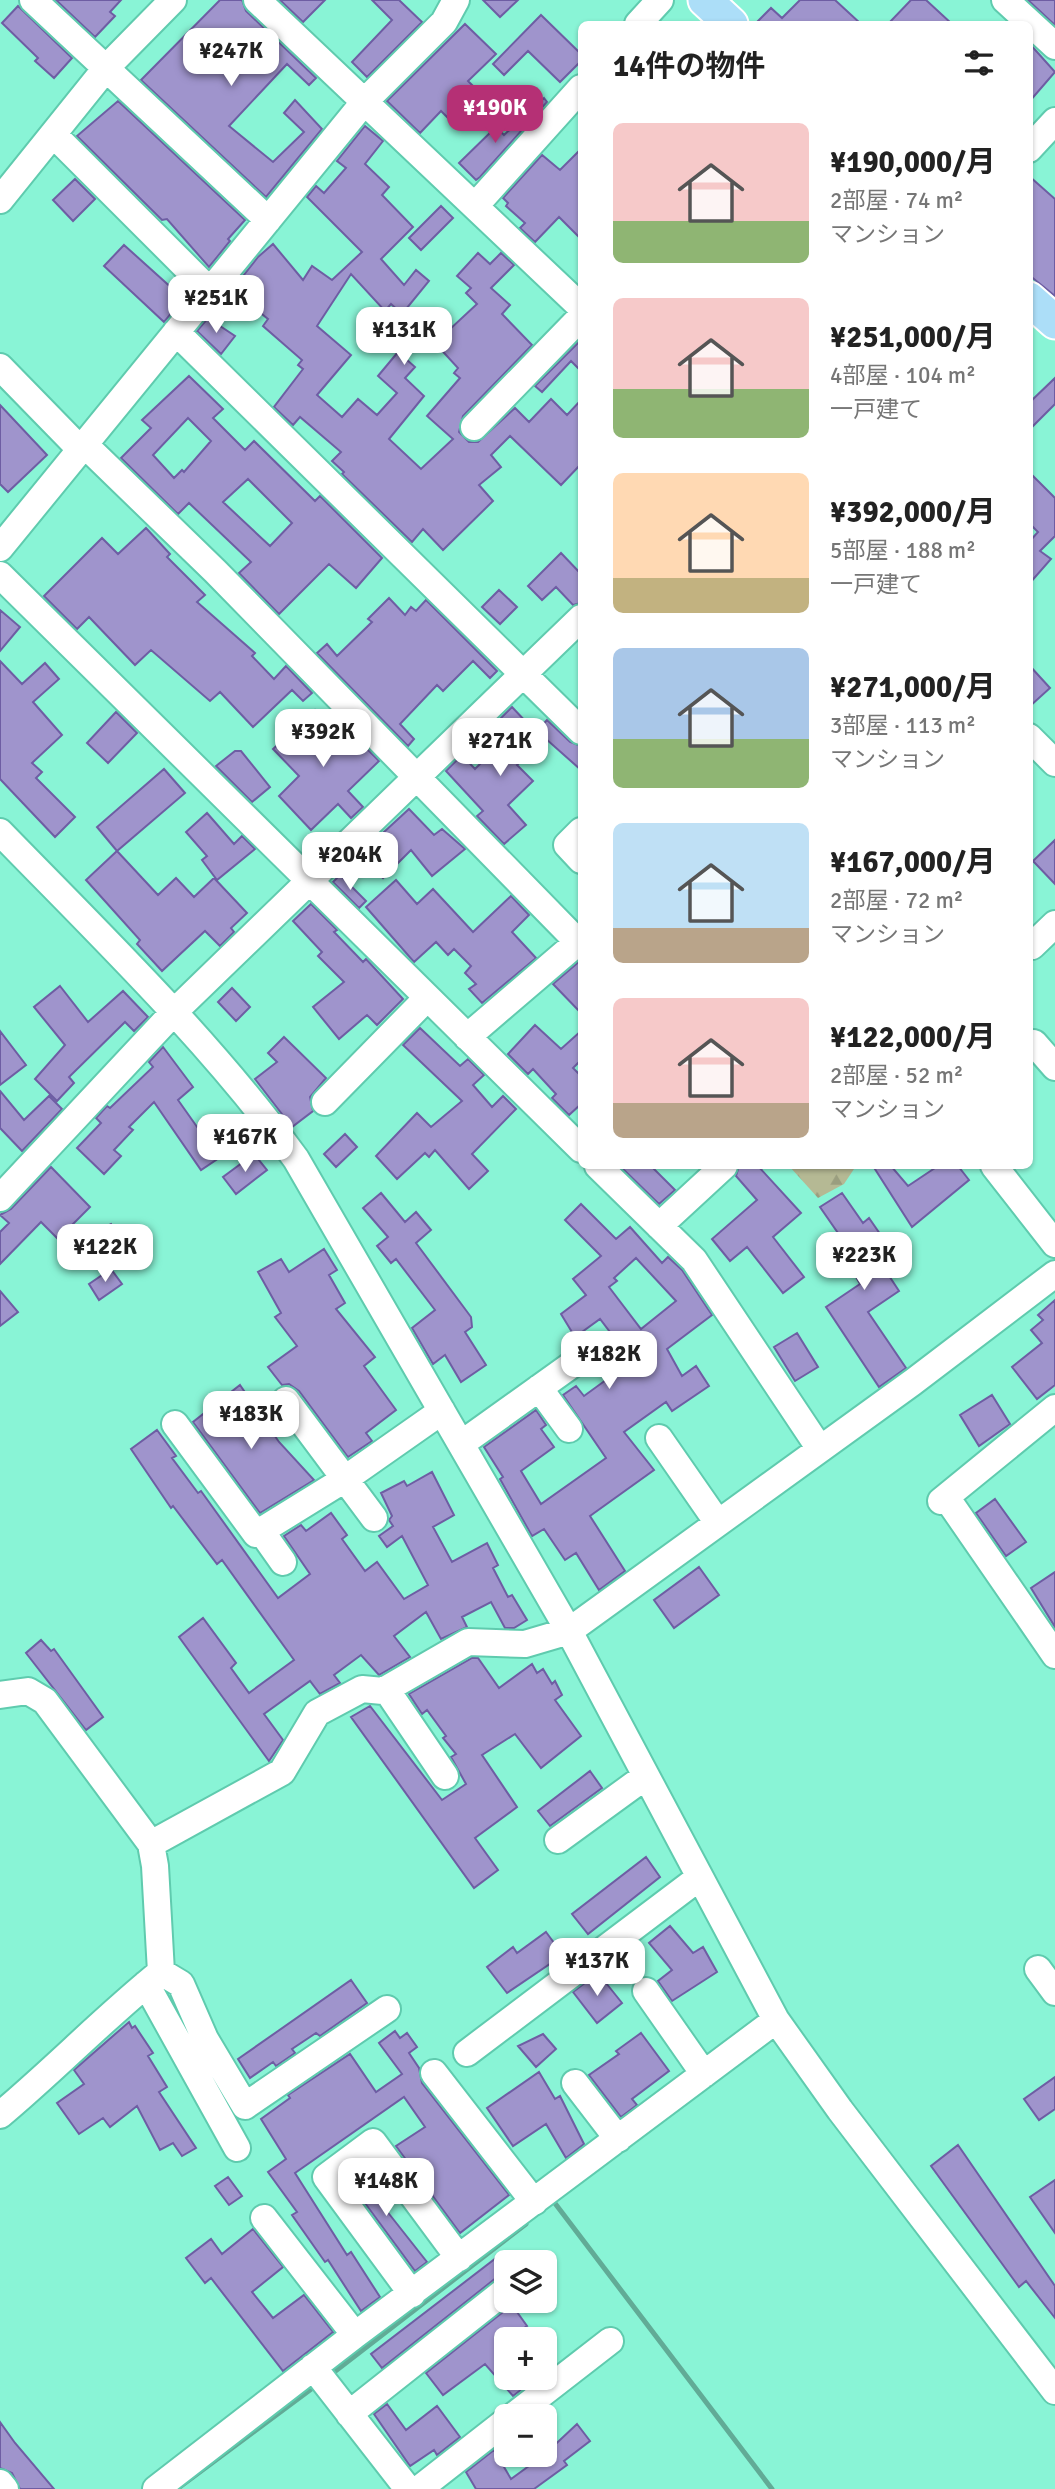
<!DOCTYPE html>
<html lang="ja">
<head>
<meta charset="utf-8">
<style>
  :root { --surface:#fff; --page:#f6f6f6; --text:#222; --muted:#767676; --accent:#b53075 }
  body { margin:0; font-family:Signika,"Noto Sans JP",sans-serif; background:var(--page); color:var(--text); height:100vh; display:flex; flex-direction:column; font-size:26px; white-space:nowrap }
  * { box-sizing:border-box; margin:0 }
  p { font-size:23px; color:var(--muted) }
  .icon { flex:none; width:38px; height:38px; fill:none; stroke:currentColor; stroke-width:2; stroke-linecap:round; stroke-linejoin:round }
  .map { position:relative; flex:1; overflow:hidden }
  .side { position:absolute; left:578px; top:21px; width:455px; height:1148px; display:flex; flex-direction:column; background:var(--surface); border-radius:10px; box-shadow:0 2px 5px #0004 }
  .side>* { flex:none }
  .fabs { position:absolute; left:494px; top:2250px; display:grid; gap:14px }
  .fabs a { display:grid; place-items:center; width:63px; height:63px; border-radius:10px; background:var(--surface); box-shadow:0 2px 5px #0004; font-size:35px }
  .price { position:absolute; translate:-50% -60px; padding:0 16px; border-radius:14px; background:#fff; color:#222; font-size:23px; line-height:46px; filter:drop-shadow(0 2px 4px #0008) }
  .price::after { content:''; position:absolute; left:50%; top:42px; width:21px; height:16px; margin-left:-10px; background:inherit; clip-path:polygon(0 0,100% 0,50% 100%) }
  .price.current { background:var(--accent); color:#fff }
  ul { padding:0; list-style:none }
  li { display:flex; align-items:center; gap:21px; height:175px; padding:0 35px }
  li span { display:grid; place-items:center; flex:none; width:196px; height:140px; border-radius:10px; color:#555 }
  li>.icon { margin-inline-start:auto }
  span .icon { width:84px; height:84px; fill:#fffc; stroke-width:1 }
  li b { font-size:30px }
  h2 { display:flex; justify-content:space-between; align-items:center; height:84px; padding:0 35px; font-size:30px }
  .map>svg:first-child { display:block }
  .forest { fill:url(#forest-firs) }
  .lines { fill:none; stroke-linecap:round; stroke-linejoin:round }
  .stream { stroke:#61ab96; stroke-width:5 }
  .building { fill:#9f94cc; stroke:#6e5da3; stroke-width:2; fill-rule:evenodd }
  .minor-casing { stroke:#5fcbae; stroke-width:30 }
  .major-casing { stroke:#fff; stroke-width:37 }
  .minor { stroke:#fff; stroke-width:26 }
  .major { stroke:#acdef8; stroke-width:33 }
</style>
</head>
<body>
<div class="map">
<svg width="1055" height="2489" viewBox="0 0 1055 2489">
  <defs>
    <pattern id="forest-firs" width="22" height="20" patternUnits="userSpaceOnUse" patternTransform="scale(1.75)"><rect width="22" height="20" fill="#b5b994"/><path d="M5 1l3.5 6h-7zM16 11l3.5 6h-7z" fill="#9a9e7f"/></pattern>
  </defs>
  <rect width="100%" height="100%" fill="#89f4d6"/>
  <!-- forest -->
  <path class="forest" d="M789,1166H856L844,1184L818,1198Z"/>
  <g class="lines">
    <!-- stream -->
    <path class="stream" d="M554,2202L772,2489
      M329,2376L526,2224
      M177,2489L318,2384"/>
  </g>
  <!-- building -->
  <path class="building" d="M56,0H121L110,12L115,16L95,37Z
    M220,0H242L246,11L316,78L309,85L287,64L229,126L273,162L304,132L284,113L295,100L322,129L266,197L141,80Z
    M280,0H325L303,22Z
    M372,0H399L422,22L367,77L352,62L392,20Z
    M483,0H518L500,17Z
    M800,0H835L861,24H755L771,8L782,18Z
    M911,0H926L952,24H888Z
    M1028,0H1055V25Z
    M18,6L72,58L54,78L35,61L38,58L2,23Z
    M541,15L581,54V61L560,82L528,51L504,75L493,64Z
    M465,24L496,54L468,81L483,96L455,125L441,111L420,133L387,101Z
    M1029,43L1055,72L1029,102Z
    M544,98L547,102L480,177L476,180L459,163L496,127L504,135Z
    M118,101L245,220L228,239L230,241L209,267L167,219L162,220L77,136Z
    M365,126L383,141L365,164L389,187L382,195L413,227L381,259L404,285L416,270L429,281L402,314L391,304L385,311L351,274L317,326L351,355L317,395L342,417L358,399L377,415L397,393L378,376L398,352L415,367L405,378L424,396L389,439L421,469L453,439L427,416L460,378L454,373L458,368L435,343L477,304L466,293L471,288L457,276L478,253L490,264L501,253L514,265L491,288L510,305L502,314L532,345L463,416L459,432L469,442H478L515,408L529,422L551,399L567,415L581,400V464L561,485L510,436L491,455L501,467L479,485L493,501L443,550L423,529L412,542L342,474L344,472L332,461L341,452L300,417L293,425L274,407L303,369L298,365L302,360L263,326L268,319L232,290L258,257L273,244L303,280L312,266L332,280L362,252L307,197L316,186L324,193L346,168L337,161Z
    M581,149V239L559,217L535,242L520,228L525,223L506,206L508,203L503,198L542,155L560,170Z
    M1029,176L1055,199V296L1029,275Z
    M75,179L95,199L73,221L53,200Z
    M441,206L453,218L421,250L409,238Z
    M124,245L174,290L180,283L189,292L164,322L104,266Z
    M208,318L235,336L221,354L197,331Z
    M581,340V371L571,361L542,392L535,386Z
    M189,376L223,409L213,418L245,450L254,441L315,501L320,496L382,558L356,588L329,564L279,614L239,573L251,562L189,503L178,514L121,458L151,428L142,420ZM188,418L211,441L184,472L182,470L174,478L153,455ZM248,479L292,523L270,546L223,502Z
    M1055,378V404L1029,430V403Z
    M0,405L47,455L8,492L0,484Z
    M1029,472L1055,498V536L1040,551L1051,559L1029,584V542L1038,532L1029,523Z
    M146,528L170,554L167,557L205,595L197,602L255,653L252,656L274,679L286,666L312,693L303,701L292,690L253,727L220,692L210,701L151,650L135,665L89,617L77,629L44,596L102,538L118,554Z
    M561,553L581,574V603L573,605L556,587L542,600L528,586Z
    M499,590L517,607L500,624L482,607Z
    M389,598L405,615L411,607L416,611L426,600L497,671L490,678L473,661L443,691L437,685L400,724L414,739L408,746L317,653L327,644L337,656L372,622L368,619Z
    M0,610L20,627L0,651Z
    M0,661L22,684L45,663L59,679L33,702L62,735L32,763L42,772L36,778L75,817L55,837L0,779Z
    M1029,665L1050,688L1029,707Z
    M512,707L543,740L517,765L533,781L508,805L526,825L504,844L477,816L483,811L446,771L462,755L475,769L512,732L500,719Z
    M315,710L338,734L345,727L379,761L348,791L363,807L351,818L338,804L311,830L279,796L299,776L273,749Z
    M116,712L137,733L108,763L87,743Z
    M547,720L570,742L581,746V770L537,731Z
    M235,751H241L270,787L252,802L216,766Z
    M164,769L185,793L117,851L97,827Z
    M409,809L434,835L442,829L465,849L432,876L411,850L383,878L359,855Z
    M207,813L234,844L242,836L255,849L217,880L202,860L207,856L186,832Z
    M1055,840V884L1033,861Z
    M117,851L158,895L176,878L194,897L214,878L247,913L231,928L234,932L220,946L205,931L162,971L137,944L140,940L86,880Z
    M340,875L366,901L359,908L333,882Z
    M396,880L417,904L433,889L473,932L511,896L529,915L512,932L536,958L482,1003L469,989L476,984L465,973L471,966L454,949L448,955L436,942L414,962L366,907Z
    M311,904L337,930L334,932L363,962L366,959L403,999L377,1025L367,1015L339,1039L313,1007L344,982L318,956L322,952L293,921Z
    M581,960V1013L553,984Z
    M60,986L88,1022L123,991L148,1017L134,1031L125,1022L69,1077L74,1083L57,1101L35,1079L65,1045L34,1007Z
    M232,988L250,1007L236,1021L218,1002Z
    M535,1025L561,1049L581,1031V1060L573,1068L581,1076V1104L569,1115L552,1098L556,1094L533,1069L528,1074L508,1054Z
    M420,1028L460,1066L468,1059L484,1075L473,1085L492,1107L503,1096L516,1109L472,1154L488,1171L469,1189L435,1150L429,1157L425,1153L397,1179L376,1156L417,1113L431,1127L462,1101L403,1045Z
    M0,1031L26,1065L0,1085Z
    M284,1037L326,1078L310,1097L313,1111L292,1127L255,1079L277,1062L268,1053Z
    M163,1047L193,1087L178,1100L219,1158L201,1170L154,1102L129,1127L133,1130L114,1150L121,1156L104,1174L77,1148L101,1123L96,1118L107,1106L110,1108L153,1067L149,1062Z
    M0,1091L24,1120L49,1096L62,1109L22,1151L0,1128Z
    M345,1134L357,1147L336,1167L324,1154Z
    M254,1154L267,1170L236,1194L223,1177Z
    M620,1166H651L675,1190L659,1204Z
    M739,1166H758L801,1213L773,1237L804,1277L783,1293L747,1247L730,1261L712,1239L757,1200L736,1176Z
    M873,1166H891L908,1186L938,1166H958L969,1180L912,1227Z
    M51,1167L90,1207L58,1239L41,1222L0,1264V1232L9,1223L0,1215L11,1209Z
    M381,1193L405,1222L416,1212L431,1230L416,1243L471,1317L472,1327L465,1332L486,1365L461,1382L445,1355L433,1364L412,1328L435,1310L396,1259L391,1263L377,1246L388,1237L363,1208Z
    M842,1193L863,1223L869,1218L889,1247L876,1256L899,1291L868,1312L906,1368L879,1387L826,1307L860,1284L856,1277L865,1272L820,1207Z
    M581,1204L616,1239L630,1227L662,1263L668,1257L682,1270L712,1315L667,1349L682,1376L696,1366L709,1386L672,1411L666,1402L624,1432L654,1470L590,1516L625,1571L599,1590L576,1553L565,1560L544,1529L532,1536L500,1479L503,1477L484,1447L536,1410L546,1425L541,1429L554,1447L521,1471L541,1504L606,1458L563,1395L576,1386L584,1396L632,1361L600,1319L575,1337L561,1314L586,1295L573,1279L601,1256L565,1220ZM636,1258L676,1301L641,1329L609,1287L617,1281L614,1278Z
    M111,1224L126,1253L107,1262L93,1233Z
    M324,1249L337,1270L329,1275L345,1303L336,1309L375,1357L364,1366L396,1410L366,1433L372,1441L348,1457L299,1391L289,1384L282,1385L268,1367L297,1346L275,1317L281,1313L258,1272L281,1259L289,1272Z
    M111,1269L122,1284L99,1300L89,1284Z
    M0,1291L18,1312L0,1326Z
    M1055,1300V1385L1037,1399L1012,1367L1042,1343L1031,1330L1043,1320L1038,1315Z
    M797,1333L818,1367L795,1381L774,1347Z
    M240,1385L279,1442L314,1480L260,1513L193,1422Z
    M992,1395L1010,1424L979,1446L960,1415Z
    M157,1430L176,1456L172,1458L198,1493L201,1491L278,1598L310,1574L284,1536L301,1525L306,1531L331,1513L347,1535L342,1539L365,1571L377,1562L404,1599L428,1585L402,1536L387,1547L379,1536L393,1526L389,1520L392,1516L381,1493L404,1481L407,1486L432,1472L454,1515L433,1527L452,1562L487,1543L498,1565L493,1568L508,1597L512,1595L527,1620L514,1628H505L491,1602L462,1617L467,1627L441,1639L426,1612L394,1636L410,1657L379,1675L361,1655L334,1675L340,1683L320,1694L310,1681L264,1714L283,1740L269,1761L179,1637L203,1618L236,1663L231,1668L249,1693L294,1660L222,1560L217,1564L173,1506L171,1508L131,1449Z
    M995,1499L1026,1542L1006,1556L976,1513Z
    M699,1567L719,1595L674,1628L654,1600Z
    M1055,1572V1627L1031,1588Z
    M41,1640L51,1651L54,1649L103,1717L86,1730L26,1653Z
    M472,1658H478L499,1688L532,1664L537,1673L543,1669L552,1684L555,1681L562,1695L555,1700L581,1736L541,1768L515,1734L482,1755L517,1807L475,1838L498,1870L474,1888L351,1717L370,1706L442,1800L466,1784L451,1757L456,1754L443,1738L446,1736L427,1710L422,1714L409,1694Z
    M590,1771L602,1788L550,1826L538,1811Z
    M646,1857L660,1877L588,1934L572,1914Z
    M670,1926L693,1953L703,1947L717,1972L672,2001L658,1981L672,1970L649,1943Z
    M546,1932L563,1955L507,1993L487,1967L513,1947L517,1953Z
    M598,1973L622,2003L597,2023L573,1992Z
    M351,1980L367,2003L320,2036L316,2033L292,2049L295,2053L276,2066L273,2062L250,2078L238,2059Z
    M129,2022L132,2028L135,2026L153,2053L148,2056L167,2087L159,2092L196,2148L182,2156L173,2143L160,2150L137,2106L110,2127L103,2118L79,2134L57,2103L84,2084L74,2070Z
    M395,2031L400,2038L407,2033L417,2047L409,2053L419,2068L422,2083L509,2195L460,2233L396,2146L425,2127L404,2097L295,2173L347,2255L351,2252L380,2297L361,2311L328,2260L325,2262L292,2215L297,2212L268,2172L286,2159L261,2119L290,2098L288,2095L350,2054L376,2092L402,2074L379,2043Z
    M641,2033L669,2071L632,2099L637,2105L621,2117L589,2075L619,2054L616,2051Z
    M543,2034L556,2049L536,2067L518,2046Z
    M539,2072L555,2099L560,2096L584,2144L566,2158L546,2124L513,2146L487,2108Z
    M1055,2077V2109L1039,2120L1024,2099Z
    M958,2145L1055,2286V2318L1026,2281L1019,2287L931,2166Z
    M366,2167L379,2184L371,2191L427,2262L415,2271L348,2180Z
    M228,2177L242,2196L229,2205L215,2186Z
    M1055,2180V2233L1030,2197Z
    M253,2229L283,2267L252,2292L273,2318L304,2295L333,2332L283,2371L211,2278L205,2283L186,2258L211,2239L222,2254Z
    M500,2255L506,2263V2275L496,2278L382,2368L371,2354Z
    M512,2305L527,2326L506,2340V2378H536L513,2396L485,2364L443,2395L426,2373Z
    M387,2404L406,2430L437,2406L460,2437L437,2455L434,2450L410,2466L374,2414Z
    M0,2422L15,2443L54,2489H20L12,2473L0,2468Z
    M577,2424L590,2441L564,2461L567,2465L534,2489H476L466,2472L494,2450L511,2479L544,2455Z"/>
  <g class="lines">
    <defs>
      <path id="minor" d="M33,0L268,220
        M257,0L581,307
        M1005,0L1055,46
        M638,24L660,0
        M54,135L211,292
        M1029,149L1055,121
        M0,200L107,67L173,0
        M475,206L581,88
        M176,332L581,731
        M0,367L81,450
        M474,427L581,317
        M85,445L215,571L578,942L467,1037
        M0,548L365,101L444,22L456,0
        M0,575L581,1149
        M1029,737L1055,763
        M581,831L567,845L581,860
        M0,832C102,937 209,1040 296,1159L569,1631L776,2020L840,2110L1055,2391
        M1032,946L1055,924
        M1029,1046L1034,1043L1055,1067
        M325,1102L427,998
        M598,1166L694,1260L820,1449
        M994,1166L1055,1244
        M0,1198L174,1012L581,618
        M659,1226L724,1166
        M539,1388L569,1429
        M286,1400L374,1518
        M175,1424L256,1534L345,1479L442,1411
        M659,1438L718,1523
        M461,1444L584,1356
        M946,1497L1055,1655
        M941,1501L1055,1408
        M261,1531L283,1562
        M386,1689L445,1776
        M0,1695L28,1691L45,1701L151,1844L155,1866L161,1972C105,2017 55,2069 0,2115
        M558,1840L646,1776
        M151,1844L282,1772L317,1713L362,1689L383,1691L468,1642L525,1644L569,1631L913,1382L1055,1274
        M1038,1969L1055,1992
        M161,1972L181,1984L205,2039L245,2106L387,2009
        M146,1984L237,2148
        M646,1991L704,2074
        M467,2053L700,1877
        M434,2073L534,2202
        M575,2083L618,2139
        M264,2218L355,2335
        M412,2294L326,2177L373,2142L459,2258
        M313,2367L408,2489
        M349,2414L506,2290
        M512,2417L610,2341
        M0,2483L5,2489
        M156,2489L355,2335L776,2020
        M419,2489L506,2421"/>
      <path id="major" d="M705,0L731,24
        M1029,299L1055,322"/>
    </defs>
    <!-- minor casing -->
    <use href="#minor" class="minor-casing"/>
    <!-- major casing -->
    <use href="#major" class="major-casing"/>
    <!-- minor -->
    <use href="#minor" class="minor"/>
    <!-- major -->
    <use href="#major" class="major"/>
  </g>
</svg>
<div class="fabs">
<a><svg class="icon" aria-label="layers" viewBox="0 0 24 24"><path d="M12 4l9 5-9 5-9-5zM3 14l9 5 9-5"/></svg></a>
<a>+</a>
<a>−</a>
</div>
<b class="price" style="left:231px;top:88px">¥247K</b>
<b class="price current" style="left:495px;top:145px">¥190K</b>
<b class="price" style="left:216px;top:335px">¥251K</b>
<b class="price" style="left:404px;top:367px">¥131K</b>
<b class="price" style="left:323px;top:769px">¥392K</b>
<b class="price" style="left:500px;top:778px">¥271K</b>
<b class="price" style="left:350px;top:892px">¥204K</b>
<b class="price" style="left:245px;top:1174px">¥167K</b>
<b class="price" style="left:105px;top:1284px">¥122K</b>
<b class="price" style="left:864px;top:1292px">¥223K</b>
<b class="price" style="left:609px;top:1391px">¥182K</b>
<b class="price" style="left:251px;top:1451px">¥183K</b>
<b class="price" style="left:597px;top:1998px">¥137K</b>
<b class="price" style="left:386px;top:2218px">¥148K</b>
<section class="side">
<h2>14件の物件<svg class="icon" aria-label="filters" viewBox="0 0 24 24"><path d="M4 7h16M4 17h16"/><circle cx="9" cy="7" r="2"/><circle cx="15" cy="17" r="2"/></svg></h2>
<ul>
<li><span style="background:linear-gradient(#f6c9c9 70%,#8fb573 0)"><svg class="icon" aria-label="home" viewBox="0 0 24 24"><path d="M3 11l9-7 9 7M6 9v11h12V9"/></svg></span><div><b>¥190,000/月</b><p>2部屋 · 74 m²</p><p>マンション</p></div></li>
<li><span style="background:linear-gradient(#f6c9c9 65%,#8fb573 0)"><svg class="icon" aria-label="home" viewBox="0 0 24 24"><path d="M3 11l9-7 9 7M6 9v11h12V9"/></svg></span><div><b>¥251,000/月</b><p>4部屋 · 104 m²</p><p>一戸建て</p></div></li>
<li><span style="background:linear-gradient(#ffd9b3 75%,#c2b280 0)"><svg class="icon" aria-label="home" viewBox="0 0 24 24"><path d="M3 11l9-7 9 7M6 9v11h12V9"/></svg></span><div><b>¥392,000/月</b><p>5部屋 · 188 m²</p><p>一戸建て</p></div></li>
<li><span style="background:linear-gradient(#a9c7e8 65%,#8fb573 0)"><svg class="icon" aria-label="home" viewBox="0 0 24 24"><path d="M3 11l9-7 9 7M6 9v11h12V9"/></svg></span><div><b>¥271,000/月</b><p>3部屋 · 113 m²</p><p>マンション</p></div></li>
<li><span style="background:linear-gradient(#bfe0f5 75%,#b9a48a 0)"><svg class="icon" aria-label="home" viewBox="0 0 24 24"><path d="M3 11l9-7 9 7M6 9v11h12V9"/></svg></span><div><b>¥167,000/月</b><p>2部屋 · 72 m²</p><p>マンション</p></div></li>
<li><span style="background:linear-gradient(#f6c9c9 75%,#b9a48a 0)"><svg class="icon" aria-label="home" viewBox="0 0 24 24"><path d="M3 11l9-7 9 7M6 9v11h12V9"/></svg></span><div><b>¥122,000/月</b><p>2部屋 · 52 m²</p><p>マンション</p></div></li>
</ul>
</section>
</div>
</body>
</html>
